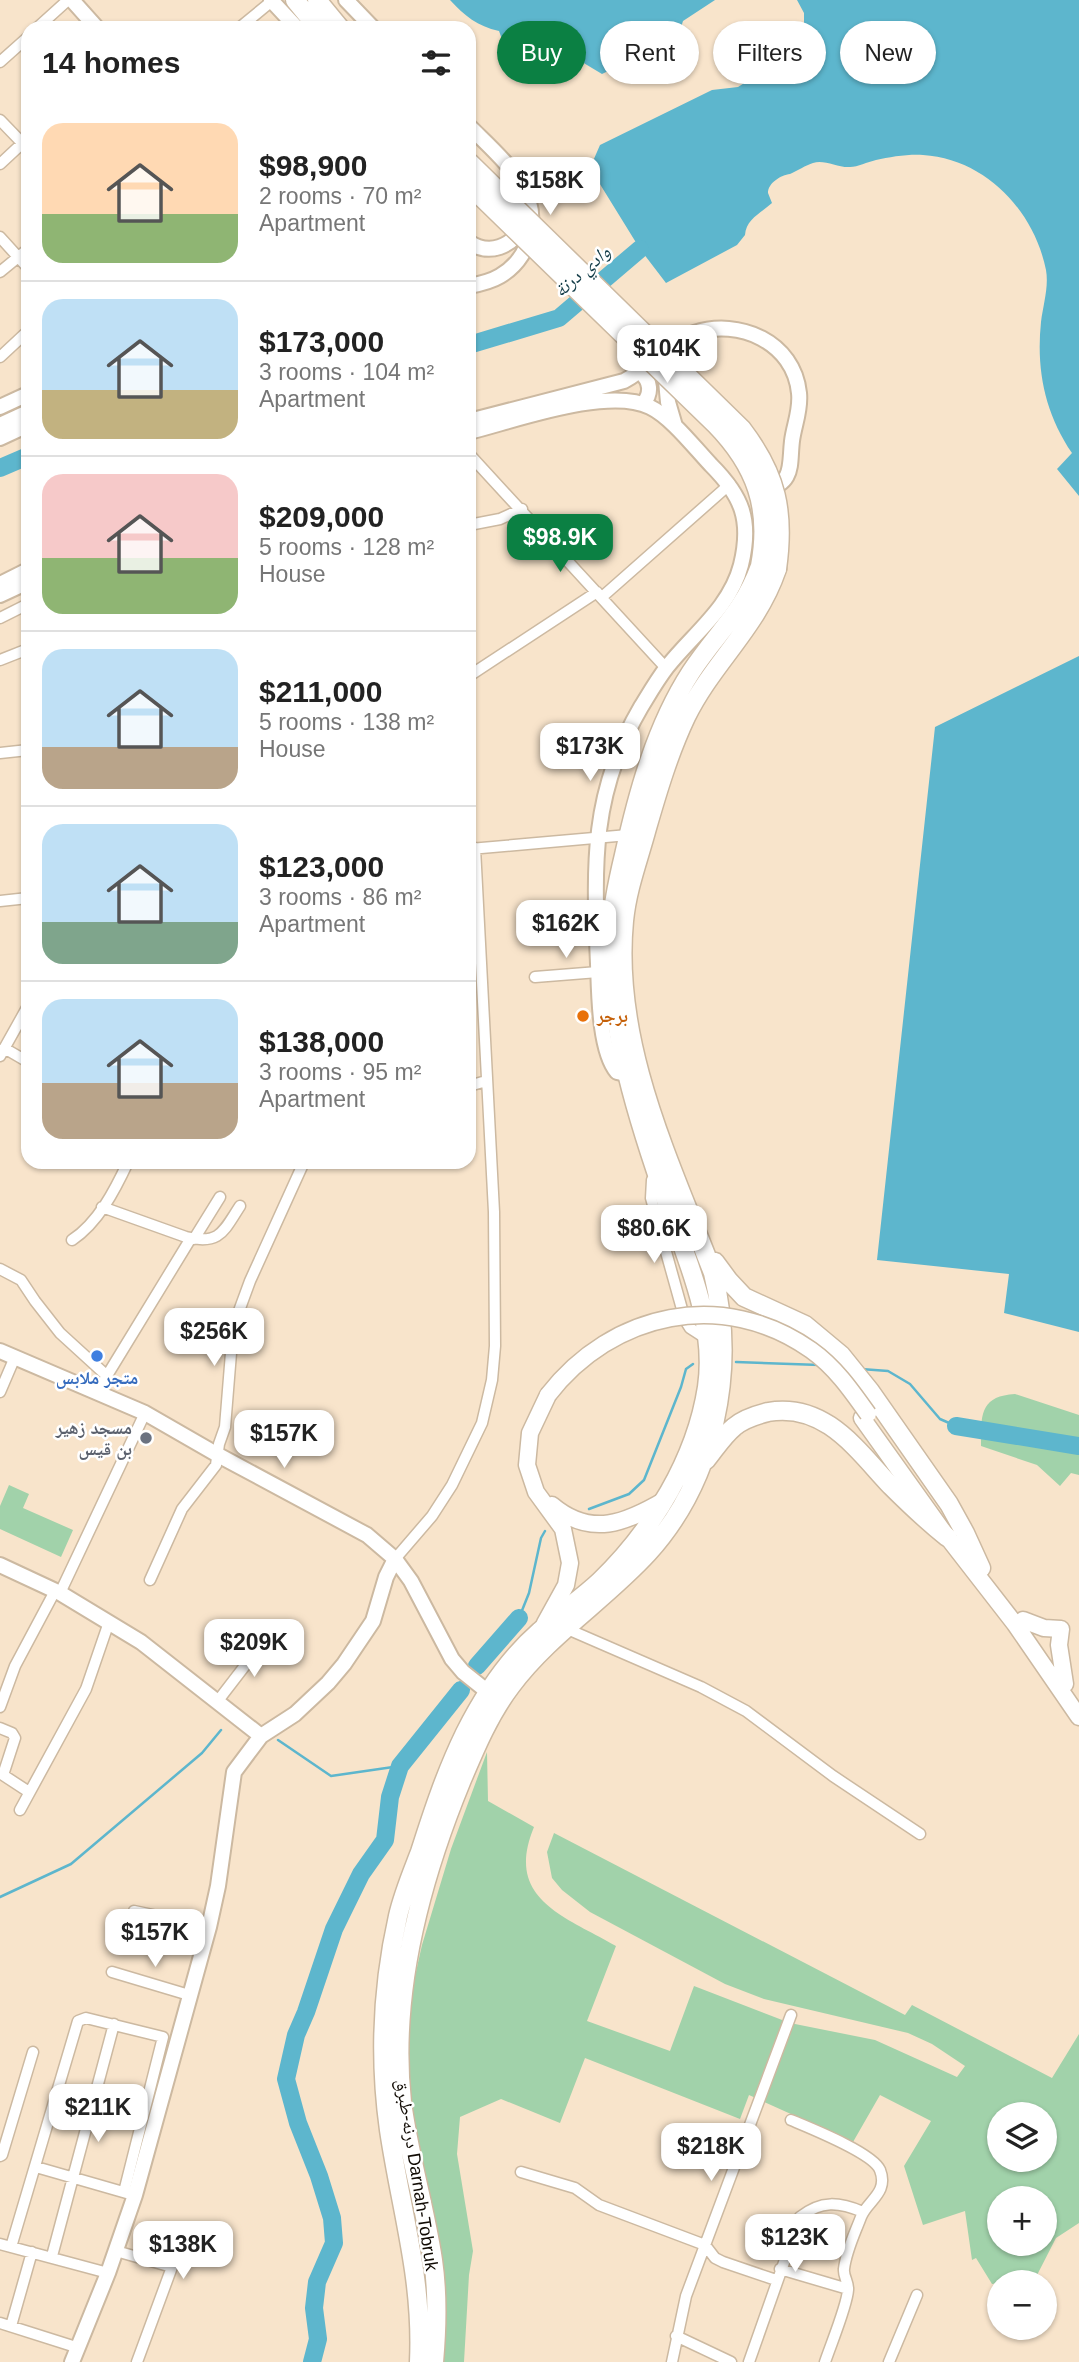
<!DOCTYPE html>
<html lang="en">
<head>
<meta charset="utf-8">
<style>
  :root { --surface:#fff; --page:#f6f6f6; --text:#222; --muted:#767676; --line:#e0e0e0; --accent:#0b8043 }
  body { margin:0; font-family:Arial,"Noto Naskh Arabic",sans-serif; background:var(--page); color:var(--text); height:100vh; display:flex; flex-direction:column; font-size:26px; white-space:nowrap }
  * { box-sizing:border-box; margin:0 }
  p { font-size:23px; color:var(--muted) }
  .icon { flex:none; width:38px; height:38px; fill:none; stroke:currentColor; stroke-width:2; stroke-linecap:round; stroke-linejoin:round }
  .map { position:relative; flex:1; overflow:hidden }
  .sheet { position:absolute; left:21px; top:21px; width:455px; height:1148px; display:flex; flex-direction:column; background:var(--surface); border-radius:21px; box-shadow:0 2px 5px #0004 }
  .sheet>* { flex:none }
  .hud { position:absolute; left:497px; top:21px; width:476px; height:63px; display:flex; gap:14px }
  .tools { position:absolute; left:987px; top:2102px; display:grid; gap:14px }
  .tools a { display:grid; place-items:center; width:70px; height:70px; border-radius:50%; background:var(--surface); box-shadow:0 2px 5px #0004; font-size:35px }
  .price { position:absolute; translate:-50% -60px; padding:0 16px; border-radius:14px; background:#fff; color:#222; font-size:23px; line-height:46px; filter:drop-shadow(0 2px 4px #0008) }
  .price::after { content:''; position:absolute; left:50%; top:42px; width:21px; height:16px; margin-left:-10px; background:inherit; clip-path:polygon(0 0,100% 0,50% 100%) }
  .price.selected { background:var(--accent); color:#fff }
  ul { padding:0; list-style:none }
  li { display:flex; align-items:center; gap:21px; height:175px; padding:0 21px }
  li+li { border-top:2px solid var(--line) }
  li span { display:grid; place-items:center; flex:none; width:196px; height:140px; border-radius:21px; color:#555 }
  li>.icon { margin-inline-start:auto }
  span .icon { width:84px; height:84px; fill:#fffc; stroke-width:1 }
  li b { font-size:30px }
  h2 { display:flex; justify-content:space-between; align-items:center; height:84px; padding:0 21px; font-size:30px }
  .pill { padding:0 24px; border-radius:32px; background:var(--surface); box-shadow:0 2px 5px #0004; font-size:24px; line-height:63px }
  .pill.selected { background:var(--accent); color:#fff }
  .map>svg:first-child { display:block }
  .green { fill:#a1d2aa; fill-rule:evenodd }
  .water { fill:#5db6cd }
  .lines { fill:none; stroke-linecap:round; stroke-linejoin:round }
  .stream { stroke:#5db6cd; stroke-width:2.5 }
  .river { stroke:#5db6cd; stroke-width:18 }
  .street-casing { stroke:#ccb9a1; stroke-width:13 }
  .secondary-casing { stroke:#ccb9a1; stroke-width:18 }
  .primary-casing { stroke:#ccb9a1; stroke-width:19 }
  .highway-casing { stroke:#ccb9a1; stroke-width:21 }
  .street { stroke:#fff; stroke-width:10 }
  .secondary { stroke:#fff; stroke-width:14 }
  .primary { stroke:#fff; stroke-width:16 }
  .highway { stroke:#fff; stroke-width:18 }
  .primary-bridge-casing { stroke:#ccb9a1; stroke-width:19; stroke-linecap:butt }
  .highway-bridge-casing { stroke:#ccb9a1; stroke-width:21; stroke-linecap:butt }
  .primary-bridge { stroke:#fff; stroke-width:16 }
  .highway-bridge { stroke:#fff; stroke-width:18 }
  .food-dot { fill:#e8710a; stroke:#fff; stroke-width:2.5 }
  .shop-dot { fill:#3f7fe0; stroke:#fff; stroke-width:2.5 }
  .worship-dot { fill:#6b7280; stroke:#fff; stroke-width:2.5 }
  .labels { text-anchor:middle; dominant-baseline:central; stroke-width:5; stroke-linejoin:round; paint-order:stroke }
  .food-label { font-size:18px; font-weight:bold; fill:#c56008; stroke:#fff; text-anchor:start }
  .shop-label { font-size:18px; font-weight:bold; fill:#366cbe; stroke:#fff }
  .worship-label { font-size:18px; font-weight:bold; fill:#5b616d; stroke:#fff; text-anchor:end }
  .street-label { font-size:18px; fill:#110b04; stroke:#fff }
  .water-label { font-size:19px; font-style:italic; fill:#143d48; stroke:#fff }
</style>
</head>
<body>
<div class="map">
<svg width="1079" height="2362" viewBox="0 0 1079 2362">
  <rect width="100%" height="100%" fill="#f8e4cb"/>
  <!-- green -->
  <path class="green" d="M1015,1394L1079,1415V1475L1071,1473L1060,1486L1037,1465L981,1446C981,1417 979,1396 1015,1394Z
    M9,1485L29,1494L23,1508L73,1530L61,1557L0,1529V1506Z
    M487,1752L488,1801L534,1827C504,1899 564,1916 616,1946L587,2021L670,2051L694,1986L790,2023L875,2040L957,2077L965,2066L932,2044L908,2033L764,1999L725,1984L590,1912L562,1890L552,1878L547,1852L554,1833L905,2015L912,2005L1052,2078L1079,2034V2223L1056,2238L1035,2279L992,2284L976,2258L972,2260L965,2211L923,2225L904,2166L931,2121L880,2095L853,2142L749,2095L740,2119L585,2058L560,2123L501,2099L460,2117L457,2154L473,2251L469,2275L464,2362H439L404,2067L411,1994L422,1945L451,1849ZM999,2114H1045V2160H999ZM999,2198H1045V2244H999Z"/>
  <!-- water -->
  <path class="water" d="M450,0H715L683,21L678,37L602,74L572,56L539,46L503,42L499,31C477,26 465,16 450,0Z
    M797,0H1079V496L1057,469L1072,453C1045,413 1036,370 1041,322C1043,305 1049,287 1046,270C1034,211 986,159 923,155C908,154 890,157 876,160C867,162 858,167 850,167C838,168 824,159 813,163C806,165 797,171 790,174C781,175 768,183 768,193L772,203C761,213 746,219 745,235L737,245L666,283L640,249L590,168L600,145L712,90L738,87L793,52L801,40L804,26V13Z
    M1079,656V1332L1004,1313L1009,1274L877,1260L935,727Z"/>
  <g class="lines">
    <!-- stream -->
    <path class="stream" d="M736,1362L820,1365
      M861,1369L888,1371L910,1384L940,1419L956,1426
      M589,1509L629,1494L644,1480L681,1387L686,1369L693,1364
      M519,1618L529,1593L541,1538L545,1531
      M278,1740L331,1776L400,1766
      M0,1897L71,1864L202,1753L221,1730"/>
    <!-- river -->
    <path class="river" d="M469,345L559,318L640,249
      M0,468L28,456
      M956,1426L1079,1446
      M477,1666L519,1618
      M312,2362L318,2339L314,2308L317,2282L334,2243L332,2218L319,2176L298,2123L286,2079L296,2035L306,2012L334,1929L361,1874L385,1840L390,1797L400,1766L461,1690"/>
    <defs>
      <path id="street" d="M37,28L68,0
        M239,28L272,1
        M0,62L28,37
        M0,120L28,149
        M0,164L28,138
        M0,237L28,268
        M0,272L28,249
        M0,357L28,331
        M469,454L666,668
        M469,525L500,519L522,509
        M602,597L730,484
        M0,618L28,604
        M0,660L28,649
        M469,676L597,592
        M0,753L28,750
        M470,849L628,835
        M0,901L28,898
        M535,977L598,972
        M4,1048L28,1062
        M0,1056L28,1006
        M469,1086L486,1081
        M656,1173L652,1180L651,1198L685,1320L690,1328L707,1339
        M102,1207L186,1237C220,1245 223,1232 240,1206
        M194,1239L220,1197
        M72,1240C98,1223 115,1190 128,1162
        M0,1269L21,1280L35,1301L60,1333L106,1375
        M0,1392L15,1357
        M97,1392L191,1238
        M395,1559L432,1516L452,1485L482,1423L492,1380L495,1346L494,1212L475,848
        M150,1580L182,1509L216,1465L219,1444L225,1427L231,1353L239,1311L250,1281L304,1162
        M60,1593L145,1413
        M565,1628L701,1687L746,1711L833,1776L920,1834
        M217,1702L267,1637
        M0,1707L15,1666L55,1591
        M0,1728L12,1733L15,1738L3,1775L29,1792
        M20,1810L86,1689L109,1622
        M134,1911L209,1927
        M112,1972L189,1995
        M791,2120C810,2128 873,2153 880,2170C889,2193 867,2201 861,2217C855,2233 846,2251 844,2269C843,2276 849,2283 848,2290C847,2306 831,2344 825,2362
        M0,2156L2,2155L33,2052
        M36,2167L130,2194
        M521,2172L575,2188L599,2205L705,2245L715,2258L723,2262L776,2280
        M0,2244L108,2273
        M11,2247L78,2021L86,2018L163,2037L124,2192
        M116,2251L172,2267L137,2362
        M52,2256L114,2024
        M780,2269L848,2289
        M0,2323L79,2348
        M11,2326L32,2252
        M676,2336L731,2362
        M672,2362L686,2296L791,2015
        M749,2362L800,2217C821,2200 839,2202 863,2212
        M889,2362L917,2295"/>
      <path id="secondary" d="M72,0L97,28
        M271,0L297,28
        M346,0L373,28
        M469,126C484,141 501,156 514,173C541,205 537,254 500,276C490,282 480,284 469,286
        M469,242C489,256 513,247 522,225
        M665,370L668,402L675,426
        M640,372C651,381 652,393 643,404
        M0,407L28,394
        M469,421L624,381C650,368 666,342 694,333C739,318 794,342 799,393C801,410 794,425 792,441C789,466 795,482 764,491
        M0,425L28,412
        M469,432C514,421 608,386 650,407C671,417 694,447 711,465C742,496 752,520 741,565C730,608 693,634 667,667C657,680 649,694 641,707C590,794 594,867 598,964C599,991 599,1051 617,1072L626,1074
        M0,438L28,425
        M0,584L28,570
        M0,595L28,582
        M0,1351L145,1413L218,1455L367,1535L395,1559L411,1581L452,1659L463,1672L488,1692
        M0,1565L60,1593L141,1642L261,1736
        M72,2362L108,2273L135,2195L209,1927L218,1886L234,1772L261,1736L295,1714L328,1683L344,1664L373,1621L386,1577L395,1559"/>
      <path id="primary" d="M862,1418L942,1530L1015,1624L1079,1717
        M552,1505C591,1538 626,1523 665,1500
        M1023,1620L1044,1628L1061,1629L1059,1645L1065,1684
        M545,1623L566,1585L570,1563L563,1529L536,1492L527,1465L530,1433L548,1395"/>
      <path id="highway" d="M295,0L318,28
        M317,0L340,28
        M715,1262L729,1281L744,1297L805,1325L841,1355L870,1391L949,1504L965,1533L981,1568
        M706,1460C715,1449 723,1436 734,1427C743,1419 756,1415 768,1412C825,1402 857,1450 891,1486C909,1504 927,1521 947,1537
        M419,2362C423,2278 401,2211 389,2130C379,2059 382,1987 398,1916C403,1894 412,1873 420,1852C433,1811 446,1772 465,1733C484,1695 508,1659 540,1631C559,1613 581,1599 600,1581C652,1531 696,1459 707,1387C717,1320 683,1251 662,1189C633,1105 608,1021 611,932C612,906 618,880 624,855C638,792 656,726 691,672C717,632 743,613 760,566
        M434,2362C437,2329 438,2294 433,2260C425,2207 409,2155 402,2102C390,1993 420,1882 461,1782C475,1749 489,1715 511,1686C549,1635 605,1600 648,1553C715,1479 737,1369 713,1273C670,1161 612,1044 624,921C627,889 639,858 647,828C658,790 669,753 686,717C713,662 757,628 777,569"/>
    </defs>
    <!-- street casing -->
    <use href="#street" class="street-casing"/>
    <!-- secondary casing -->
    <use href="#secondary" class="secondary-casing"/>
    <!-- primary casing -->
    <use href="#primary" class="primary-casing"/>
    <!-- highway casing -->
    <use href="#highway" class="highway-casing"/>
    <!-- street -->
    <use href="#street" class="street"/>
    <!-- secondary -->
    <use href="#secondary" class="secondary"/>
    <!-- primary -->
    <use href="#primary" class="primary"/>
    <!-- highway -->
    <use href="#highway" class="highway"/>
    <defs>
      <path id="primary-bridge" d="M548,1395C612,1312 723,1288 811,1350C835,1367 851,1390 868,1414"/>
      <path id="highway-bridge" d="M469,162L742,429C777,475 785,512 777,569
        M469,185L715,424C756,466 771,508 760,566"/>
    </defs>
    <!-- primary-bridge casing -->
    <use href="#primary-bridge" class="primary-bridge-casing"/>
    <!-- highway-bridge casing -->
    <use href="#highway-bridge" class="highway-bridge-casing"/>
    <!-- primary-bridge -->
    <use href="#primary-bridge" class="primary-bridge"/>
    <!-- highway-bridge -->
    <use href="#highway-bridge" class="highway-bridge"/>
  </g>
  <!-- markers -->
  <circle class="food-dot" cx="583" cy="1016" r="7"/>
  <circle class="shop-dot" cx="97" cy="1356" r="7"/>
  <circle class="worship-dot" cx="146" cy="1438" r="7"/>
  <g class="labels">
    <!-- food labels -->
    <g class="food-label">
      <text x="597" y="1016">برجر</text>
    </g>
    <!-- shop labels -->
    <g class="shop-label">
      <text x="97" y="1378">متجر ملابس</text>
    </g>
    <!-- worship labels -->
    <g class="worship-label">
      <text x="132" y="1428">مسجد زهير<tspan x="132" dy="21">بن قيس</tspan></text>
    </g>
    <!-- street labels -->
    <g class="street-label">
      <text transform="translate(417 2175) rotate(81)">درنه-طبرق Darnah-Tobruk</text>
    </g>
    <!-- water labels -->
    <g class="water-label">
      <text transform="translate(582 271) rotate(-41)">وادي درنة</text>
    </g>
  </g>
</svg>
<div class="tools">
<a><svg class="icon" aria-label="layers" viewBox="0 0 24 24"><path d="M12 4l9 5-9 5-9-5zM3 14l9 5 9-5"/></svg></a>
<a>+</a>
<a>−</a>
</div>
<b class="price" style="left:550px;top:217px">$158K</b>
<b class="price" style="left:667px;top:385px">$104K</b>
<b class="price selected" style="left:560px;top:574px">$98.9K</b>
<b class="price" style="left:590px;top:783px">$173K</b>
<b class="price" style="left:566px;top:960px">$162K</b>
<b class="price" style="left:654px;top:1265px">$80.6K</b>
<b class="price" style="left:214px;top:1368px">$256K</b>
<b class="price" style="left:284px;top:1470px">$157K</b>
<b class="price" style="left:254px;top:1679px">$209K</b>
<b class="price" style="left:155px;top:1969px">$157K</b>
<b class="price" style="left:98px;top:2144px">$211K</b>
<b class="price" style="left:711px;top:2183px">$218K</b>
<b class="price" style="left:795px;top:2274px">$123K</b>
<b class="price" style="left:183px;top:2281px">$138K</b>
<div class="hud">
<a class="pill selected">Buy</a>
<a class="pill">Rent</a>
<a class="pill">Filters</a>
<a class="pill">New</a>
</div>
<section class="sheet">
<h2>14 homes<svg class="icon" aria-label="filters" viewBox="0 0 24 24"><path d="M4 7h16M4 17h16"/><circle cx="9" cy="7" r="2"/><circle cx="15" cy="17" r="2"/></svg></h2>
<ul>
<li><span style="background:linear-gradient(#ffd9b3 65%,#8fb573 0)"><svg class="icon" aria-label="home" viewBox="0 0 24 24"><path d="M3 11l9-7 9 7M6 9v11h12V9"/></svg></span><div><b>$98,900</b><p>2 rooms · 70 m²</p><p>Apartment</p></div></li>
<li><span style="background:linear-gradient(#bfe0f5 65%,#c2b280 0)"><svg class="icon" aria-label="home" viewBox="0 0 24 24"><path d="M3 11l9-7 9 7M6 9v11h12V9"/></svg></span><div><b>$173,000</b><p>3 rooms · 104 m²</p><p>Apartment</p></div></li>
<li><span style="background:linear-gradient(#f6c9c9 60%,#8fb573 0)"><svg class="icon" aria-label="home" viewBox="0 0 24 24"><path d="M3 11l9-7 9 7M6 9v11h12V9"/></svg></span><div><b>$209,000</b><p>5 rooms · 128 m²</p><p>House</p></div></li>
<li><span style="background:linear-gradient(#bfe0f5 70%,#b9a48a 0)"><svg class="icon" aria-label="home" viewBox="0 0 24 24"><path d="M3 11l9-7 9 7M6 9v11h12V9"/></svg></span><div><b>$211,000</b><p>5 rooms · 138 m²</p><p>House</p></div></li>
<li><span style="background:linear-gradient(#bfe0f5 70%,#7fa58c 0)"><svg class="icon" aria-label="home" viewBox="0 0 24 24"><path d="M3 11l9-7 9 7M6 9v11h12V9"/></svg></span><div><b>$123,000</b><p>3 rooms · 86 m²</p><p>Apartment</p></div></li>
<li><span style="background:linear-gradient(#bfe0f5 60%,#b9a48a 0)"><svg class="icon" aria-label="home" viewBox="0 0 24 24"><path d="M3 11l9-7 9 7M6 9v11h12V9"/></svg></span><div><b>$138,000</b><p>3 rooms · 95 m²</p><p>Apartment</p></div></li>
</ul>
</section>
</div>
</body>
</html>
